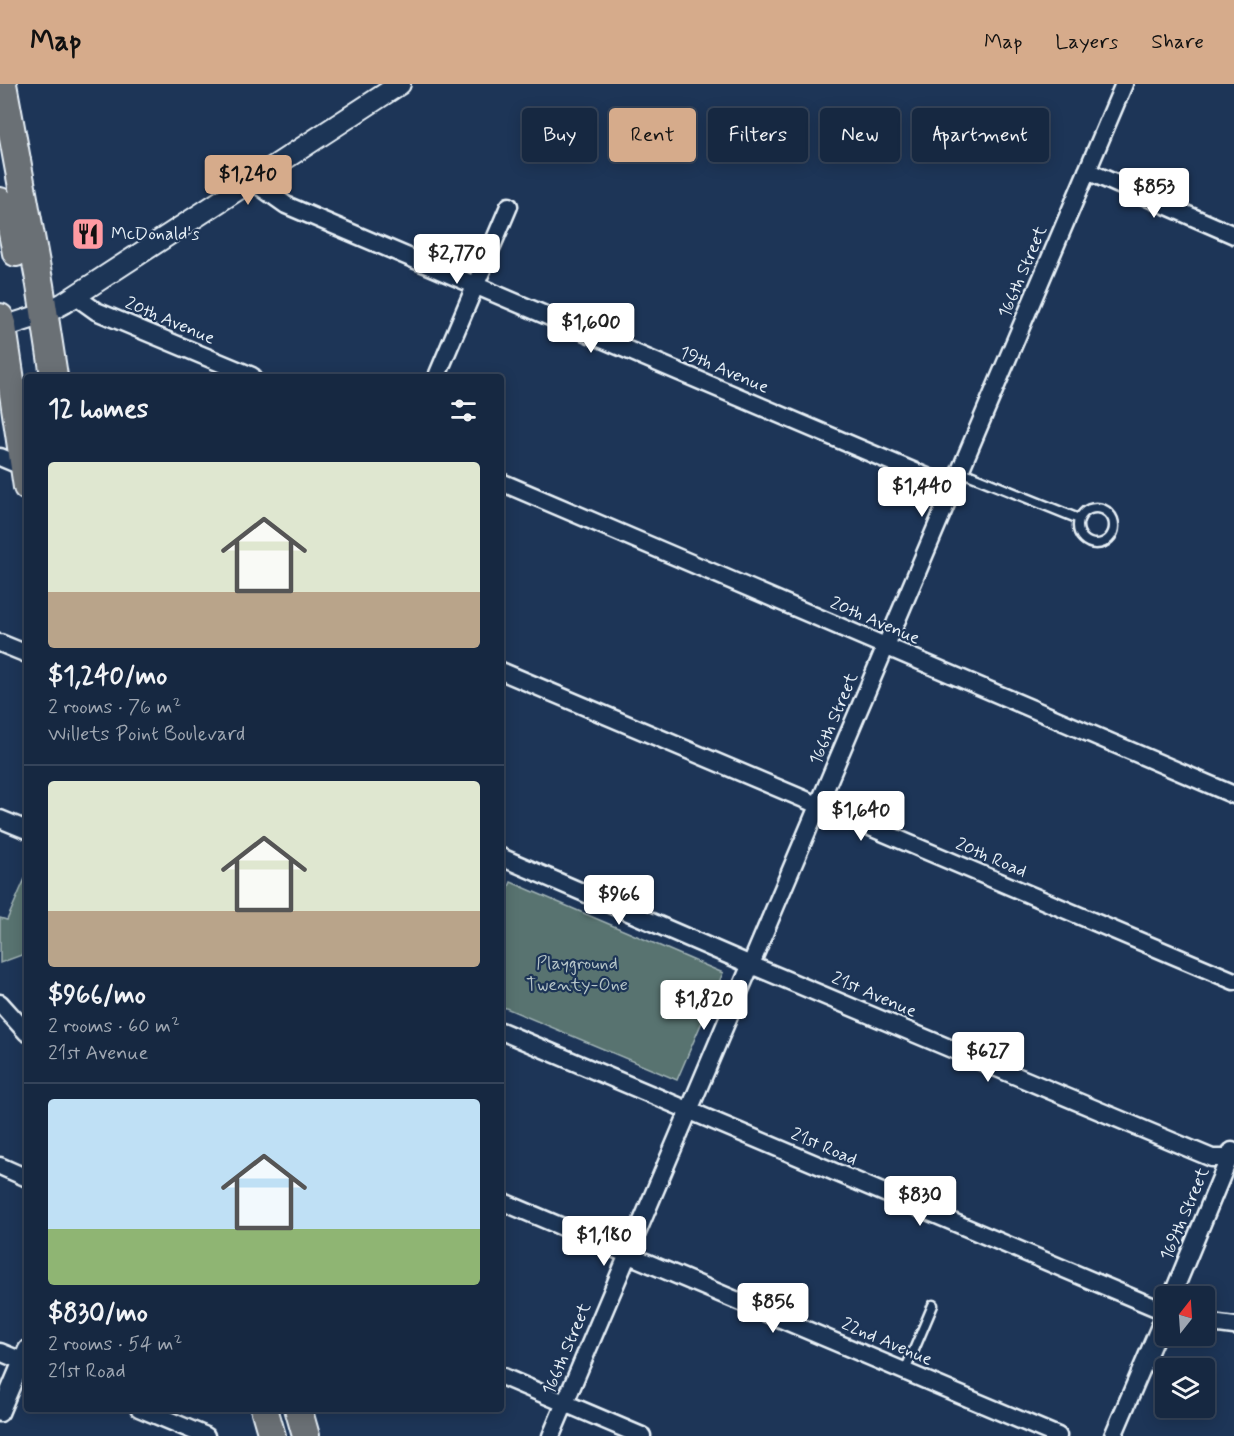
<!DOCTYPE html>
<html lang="en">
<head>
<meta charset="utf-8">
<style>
  :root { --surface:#162841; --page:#1f3048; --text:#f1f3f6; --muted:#9ea6b1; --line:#35445a; --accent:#d6ab8b }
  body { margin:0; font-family:Mynerve,sans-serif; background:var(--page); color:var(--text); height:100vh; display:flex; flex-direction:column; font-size:22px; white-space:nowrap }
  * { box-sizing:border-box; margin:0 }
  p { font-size:20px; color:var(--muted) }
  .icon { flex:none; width:33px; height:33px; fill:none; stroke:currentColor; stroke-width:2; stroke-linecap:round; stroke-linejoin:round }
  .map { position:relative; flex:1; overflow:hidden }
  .sheet { position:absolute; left:24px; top:290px; width:480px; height:1038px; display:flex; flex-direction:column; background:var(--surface); border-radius:6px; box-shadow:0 3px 15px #0003,0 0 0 2px var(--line) }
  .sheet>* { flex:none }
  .top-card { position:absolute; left:522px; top:24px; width:570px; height:54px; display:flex; gap:12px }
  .needle { width:39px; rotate:17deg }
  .buttons { position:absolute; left:1155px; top:1202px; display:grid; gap:12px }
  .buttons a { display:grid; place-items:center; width:60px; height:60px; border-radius:6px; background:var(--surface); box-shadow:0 3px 15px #0003,0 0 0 2px var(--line); font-size:30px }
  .price { position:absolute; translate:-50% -51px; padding:0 14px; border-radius:6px; background:#fff; color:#222; font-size:20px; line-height:39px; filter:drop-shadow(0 2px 3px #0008) }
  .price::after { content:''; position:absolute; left:50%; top:36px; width:18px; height:14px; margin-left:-9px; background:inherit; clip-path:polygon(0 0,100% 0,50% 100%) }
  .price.current { background:var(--accent); color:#111 }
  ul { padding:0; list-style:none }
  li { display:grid; align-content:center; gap:12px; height:318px; padding:0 24px }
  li+li { border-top:2px solid var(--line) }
  li span { display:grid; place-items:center; height:186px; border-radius:6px; color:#555 }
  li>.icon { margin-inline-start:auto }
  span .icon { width:108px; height:108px; fill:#fffc; stroke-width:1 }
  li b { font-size:26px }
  h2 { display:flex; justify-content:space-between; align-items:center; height:72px; padding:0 24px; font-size:26px }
  .tag { padding:0 21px; border-radius:6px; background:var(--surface); box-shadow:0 3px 15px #0003,0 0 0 2px var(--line); font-size:21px; line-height:54px }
  .tag.current { background:var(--accent); color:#111 }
  header { display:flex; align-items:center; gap:36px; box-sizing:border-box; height:84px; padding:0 30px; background:var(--accent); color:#111 }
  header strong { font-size:28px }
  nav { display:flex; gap:33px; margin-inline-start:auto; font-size:21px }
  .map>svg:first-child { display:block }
  .green { fill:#587370; stroke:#a0b2b4; stroke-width:1.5 }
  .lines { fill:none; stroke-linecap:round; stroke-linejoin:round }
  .service-casing { stroke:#e8f1f8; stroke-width:13 }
  .minor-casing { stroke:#e8f1f8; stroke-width:21 }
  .tertiary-casing { stroke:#e8f1f8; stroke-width:24 }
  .primary-casing { stroke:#e8f1f8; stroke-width:30 }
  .service { stroke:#1d3557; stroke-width:8 }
  .minor { stroke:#1d3557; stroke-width:16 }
  .tertiary { stroke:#1d3557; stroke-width:20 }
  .primary { stroke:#6b6f75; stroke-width:26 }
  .labels { text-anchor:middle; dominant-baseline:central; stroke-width:4.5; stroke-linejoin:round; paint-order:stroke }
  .poi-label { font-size:18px; fill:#e8f1f8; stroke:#1d3557; text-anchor:start }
  .street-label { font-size:18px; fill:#e8f1f8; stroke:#1d3557 }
  .park-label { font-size:18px; fill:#b6c5c8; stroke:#1d3557 }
</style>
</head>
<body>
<header>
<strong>Map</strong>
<nav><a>Map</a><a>Layers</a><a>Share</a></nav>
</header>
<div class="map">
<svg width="1234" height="1352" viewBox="0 0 1234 1352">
  <rect width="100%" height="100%" fill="#1d3557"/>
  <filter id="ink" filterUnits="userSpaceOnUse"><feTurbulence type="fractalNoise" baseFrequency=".0167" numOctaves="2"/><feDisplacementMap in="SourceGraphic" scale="12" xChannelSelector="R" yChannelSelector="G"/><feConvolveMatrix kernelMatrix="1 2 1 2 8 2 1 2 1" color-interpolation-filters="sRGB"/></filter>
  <g filter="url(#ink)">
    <!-- green -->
    <path class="green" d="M27,790V869L0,879V834L7,836Z
      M511,798L723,889L677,996L501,922V821Z"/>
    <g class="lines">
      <defs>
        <path id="service" d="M960,387L1079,435
          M1078 442a18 18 0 1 1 36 0a18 18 0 1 1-36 0Z
          M905,1287L933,1221"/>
        <path id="minor" d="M1087,87L1234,151
          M252,97L286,121L953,404
          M75,212L96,227L252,292
          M437,292L509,122
          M0,373L24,383
          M501,398L1234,711
          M0,559L27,570
          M501,587L1234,897
          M0,735L27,746
          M501,773L751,881L1212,1074H1234
          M0,919L27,949
          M501,947L1166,1228
          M0,1082L27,1094
          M501,1117L1058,1352
          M1172,1212L1232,1067
          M1204,1238L1234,1242
          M0,1268L27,1279
          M501,1292L642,1352
          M139,1324L206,1352
          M0,1329L27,1265
          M551,1352L1124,0
          M1113,1352L1166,1228"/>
        <path id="tertiary" d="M0,244L44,230L64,219L400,0"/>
        <path id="primary" d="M3,0L40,201L54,292
          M0,117L10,139L16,169
          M0,233L3,243L27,403
          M264,1324L272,1352
          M298,1324L306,1352"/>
      </defs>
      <!-- service casing -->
      <use href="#service" class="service-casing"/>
      <!-- minor casing -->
      <use href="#minor" class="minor-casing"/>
      <!-- tertiary casing -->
      <use href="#tertiary" class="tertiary-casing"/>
      <!-- primary casing -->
      <use href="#primary" class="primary-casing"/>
      <!-- service -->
      <use href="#service" class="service"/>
      <!-- minor -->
      <use href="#minor" class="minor"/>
      <!-- tertiary -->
      <use href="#tertiary" class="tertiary"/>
      <!-- primary -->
      <use href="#primary" class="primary"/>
    </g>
  </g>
  <!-- icons -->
  <defs>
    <symbol id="restaurant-square" viewBox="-11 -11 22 22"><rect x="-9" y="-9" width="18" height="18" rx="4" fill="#ff9aa2" stroke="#1d3557"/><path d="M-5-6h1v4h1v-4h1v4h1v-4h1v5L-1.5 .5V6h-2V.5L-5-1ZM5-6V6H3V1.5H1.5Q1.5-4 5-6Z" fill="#111"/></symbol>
  </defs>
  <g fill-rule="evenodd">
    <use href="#restaurant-square" x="69" y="131" width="38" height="38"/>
  </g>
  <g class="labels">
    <!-- poi labels -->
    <g class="poi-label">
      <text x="111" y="150">McDonald's</text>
    </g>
    <!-- street labels -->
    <g class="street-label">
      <text transform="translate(1023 188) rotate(-67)">166th Street</text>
      <text transform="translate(170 237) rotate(23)">20th Avenue</text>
      <text transform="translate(724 286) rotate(23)">19th Avenue</text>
      <text transform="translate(875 537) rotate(23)">20th Avenue</text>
      <text transform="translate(834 635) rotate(-67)">166th Street</text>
      <text transform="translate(991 774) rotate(23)">20th Road</text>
      <text transform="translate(874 911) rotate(23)">21st Avenue</text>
      <text transform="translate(824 1063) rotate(23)">21st Road</text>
      <text transform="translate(1185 1130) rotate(-67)">169th Street</text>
      <text transform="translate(887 1258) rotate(23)">22nd Avenue</text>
      <text transform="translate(567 1265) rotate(-67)">166th Street</text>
    </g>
    <!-- park labels -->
    <g class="park-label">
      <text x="577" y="880">Playground<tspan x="577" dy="21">Twenty-One</tspan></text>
    </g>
  </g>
</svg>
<div class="buttons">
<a><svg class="needle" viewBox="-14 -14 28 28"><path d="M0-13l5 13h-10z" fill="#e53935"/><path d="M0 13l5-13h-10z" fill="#9ea6b1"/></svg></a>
<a><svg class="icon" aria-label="layers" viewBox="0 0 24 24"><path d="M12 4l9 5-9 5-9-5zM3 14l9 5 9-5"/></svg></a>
</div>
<b class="price current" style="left:248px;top:122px">$1,240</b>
<b class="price" style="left:1154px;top:135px">$853</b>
<b class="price" style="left:457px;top:201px">$2,770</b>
<b class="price" style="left:591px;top:270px">$1,600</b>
<b class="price" style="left:922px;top:434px">$1,440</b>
<b class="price" style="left:861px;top:758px">$1,640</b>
<b class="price" style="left:619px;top:842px">$966</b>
<b class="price" style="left:704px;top:947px">$1,820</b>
<b class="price" style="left:988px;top:999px">$627</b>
<b class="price" style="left:920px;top:1143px">$830</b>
<b class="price" style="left:604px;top:1183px">$1,180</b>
<b class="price" style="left:773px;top:1250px">$856</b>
<div class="top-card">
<a class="tag">Buy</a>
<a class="tag current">Rent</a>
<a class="tag">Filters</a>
<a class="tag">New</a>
<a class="tag">Apartment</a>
</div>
<section class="sheet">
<h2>12 homes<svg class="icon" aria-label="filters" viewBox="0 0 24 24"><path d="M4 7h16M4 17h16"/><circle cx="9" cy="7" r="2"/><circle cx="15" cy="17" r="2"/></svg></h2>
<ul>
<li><span style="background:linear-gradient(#dfe7d0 70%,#b9a48a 0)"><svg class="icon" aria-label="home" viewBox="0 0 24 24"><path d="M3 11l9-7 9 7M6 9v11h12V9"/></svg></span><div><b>$1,240/mo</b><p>2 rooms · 76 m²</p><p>Willets Point Boulevard</p></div></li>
<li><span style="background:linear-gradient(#dfe7d0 70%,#b9a48a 0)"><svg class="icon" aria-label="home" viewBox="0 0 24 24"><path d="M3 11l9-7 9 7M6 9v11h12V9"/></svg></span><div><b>$966/mo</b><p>2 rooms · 60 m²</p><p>21st Avenue</p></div></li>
<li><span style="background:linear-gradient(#bfe0f5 70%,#8fb573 0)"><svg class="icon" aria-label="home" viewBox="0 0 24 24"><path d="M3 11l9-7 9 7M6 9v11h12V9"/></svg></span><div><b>$830/mo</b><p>2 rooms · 54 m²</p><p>21st Road</p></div></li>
</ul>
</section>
</div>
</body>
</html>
